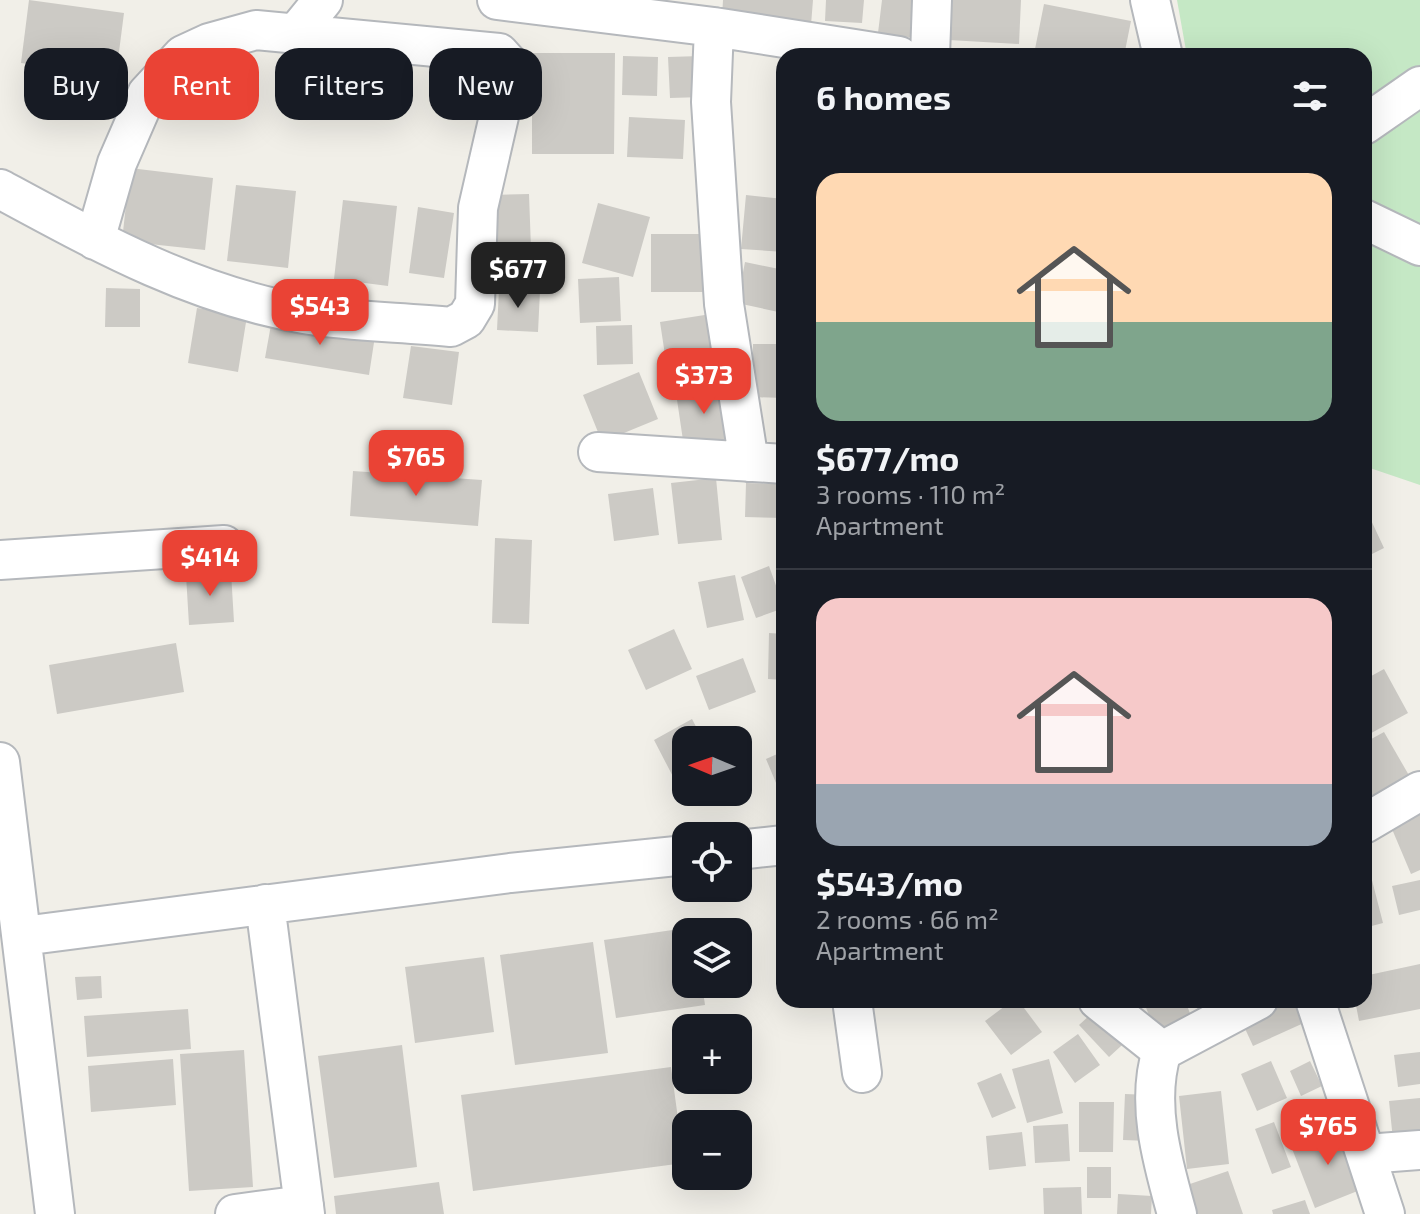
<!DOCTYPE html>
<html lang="en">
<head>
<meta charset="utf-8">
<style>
  :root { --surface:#171b24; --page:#242831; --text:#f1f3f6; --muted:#9ea1a6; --line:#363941; --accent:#ea4335 }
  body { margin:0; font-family:"Exo 2",sans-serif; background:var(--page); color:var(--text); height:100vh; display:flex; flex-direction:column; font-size:30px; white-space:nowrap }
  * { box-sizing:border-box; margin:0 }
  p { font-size:26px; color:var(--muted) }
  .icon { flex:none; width:44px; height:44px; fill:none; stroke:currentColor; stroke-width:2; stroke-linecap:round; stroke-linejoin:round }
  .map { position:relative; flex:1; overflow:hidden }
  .side { position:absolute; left:776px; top:48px; width:596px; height:960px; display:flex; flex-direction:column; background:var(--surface); border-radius:24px; box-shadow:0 8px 32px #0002 }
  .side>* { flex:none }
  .hud { position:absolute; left:24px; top:48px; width:632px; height:72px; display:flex; gap:16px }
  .needle { width:52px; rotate:272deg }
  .buttons { position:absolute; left:672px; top:726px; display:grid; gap:16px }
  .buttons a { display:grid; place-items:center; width:80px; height:80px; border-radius:16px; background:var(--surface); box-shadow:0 8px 32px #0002; font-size:40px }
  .price { position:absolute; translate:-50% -68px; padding:0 18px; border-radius:16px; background:var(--accent); color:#fff; font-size:26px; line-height:52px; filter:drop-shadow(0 2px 4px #0008) }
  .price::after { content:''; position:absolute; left:50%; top:48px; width:24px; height:18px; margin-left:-12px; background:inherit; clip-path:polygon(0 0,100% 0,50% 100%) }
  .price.active { background:#222; color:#fff }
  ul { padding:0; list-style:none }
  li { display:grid; align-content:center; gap:16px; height:424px; padding:0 40px }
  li+li { border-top:2px solid var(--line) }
  li span { display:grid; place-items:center; height:248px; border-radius:24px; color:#555 }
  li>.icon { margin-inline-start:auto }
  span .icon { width:144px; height:144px; fill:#fffc; stroke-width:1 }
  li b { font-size:34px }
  h2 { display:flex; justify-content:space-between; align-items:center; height:96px; padding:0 40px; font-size:34px }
  .tag { padding:0 28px; border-radius:24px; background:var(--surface); box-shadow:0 8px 32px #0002; font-size:28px; line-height:72px }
  .tag.active { background:var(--accent); color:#fff }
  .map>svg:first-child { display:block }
  .green { fill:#c5e8c5 }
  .building { fill:#cccac5 }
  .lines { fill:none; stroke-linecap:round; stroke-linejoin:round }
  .minor-casing { stroke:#b5b8bc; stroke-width:42 }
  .minor { stroke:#fff; stroke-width:38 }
</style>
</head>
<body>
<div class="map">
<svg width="1420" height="1214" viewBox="0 0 1420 1214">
  <rect width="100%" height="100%" fill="#f1efe8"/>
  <!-- green -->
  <path class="green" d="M1177,0H1420V485L1364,466V56H1187Z"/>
  <!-- building -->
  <path class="building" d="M29,0L124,13L116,75L21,63Z
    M723,0H813L811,25L722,18Z
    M826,0H864L862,23L825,21Z
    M882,0H920L916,38L878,33Z
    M951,0H1021L1019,44L949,40Z
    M1044,4L1131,21L1124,56L1034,54Z
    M532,53H615L614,154H532Z
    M623,56L658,57L657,96L622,95Z
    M701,56L703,97L670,98L668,57Z
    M629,117L685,120L683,159L627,157Z
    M130,168L213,178L205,250L122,241Z
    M236,185L296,191L288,268L227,261Z
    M529,194L532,276L494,277L490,195Z
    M746,195L784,199V252L741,249Z
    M343,200L397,206L388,286L334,279Z
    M598,203L650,217L633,277L582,263Z
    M418,207L454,213L444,278L409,273Z
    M651,234H706V292H651Z
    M745,262L784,270L783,313L737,303Z
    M619,277L621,321L580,323L578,279Z
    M106,288L140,289V327H105Z
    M499,289L540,291L538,332L497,330Z
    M197,308L247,316L238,372L188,363Z
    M711,314L720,367L668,375L660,322Z
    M272,319L375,336L369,375L265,358Z
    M632,325L633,364L597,365L596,326Z
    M753,344H784V398L752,397Z
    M411,346L459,352L452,405L403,398Z
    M639,372L658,419L602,442L583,395Z
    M723,386L731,440L684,447L676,393Z
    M353,471L482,480L478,526L350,516Z
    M716,478L722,540L678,544L671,483Z
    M746,483L784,484V518L745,517Z
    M653,488L659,535L614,541L608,494Z
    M1370,518L1384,548L1364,558V521Z
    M780,527H784V571L778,570Z
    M495,538L532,540L529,624L492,623Z
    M769,566L784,608L756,618L741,577Z
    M231,572L234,622L189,625L186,575Z
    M735,575L744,620L707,628L698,582Z
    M674,629L692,669L646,690L628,650Z
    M769,633L784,634V680L768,679Z
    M176,643L184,692L57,714L49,665Z
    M743,658L756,692L709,710L696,676Z
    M1384,669L1408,713L1364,737V680Z
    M692,719L703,740H686V792L682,794L654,740Z
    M1384,732L1414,784L1376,806L1364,784V743Z
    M784,751V802L766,759Z
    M1420,808V870L1411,874L1389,822Z
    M1364,849L1383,923L1364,928Z
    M1420,880V910L1399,915L1392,886Z
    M693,927L694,932H686V984H702L705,1005L616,1018L604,940Z
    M593,942L608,1053L515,1065L500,955Z
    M484,957L494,1032L415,1043L405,967Z
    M1420,964V1009L1359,1021L1355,1000H1364V976Z
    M101,976L102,998L77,1000L75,977Z
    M1013,1000H1018L1042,1032L1011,1055L985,1021Z
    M1159,1000H1185L1195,1027L1159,1041L1145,1005Z
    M1194,1000H1234L1203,1023Z
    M1288,1000H1296L1306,1022L1253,1046L1242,1022Z
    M1102,1004L1132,1036L1109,1057L1079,1025Z
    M188,1009L191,1049L87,1057L84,1016Z
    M1078,1034L1100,1065L1075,1083L1053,1052Z
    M402,1045L417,1167L334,1178L318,1056Z
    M244,1050L253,1187L189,1191L180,1054Z
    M1420,1052V1084L1398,1087L1394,1055Z
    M173,1059L176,1105L91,1112L88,1066Z
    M1049,1059L1063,1113L1027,1123L1012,1069Z
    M1271,1061L1287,1098L1257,1111L1241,1074Z
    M1310,1061L1322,1086L1301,1096L1290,1071Z
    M671,1067L684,1163L473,1191L461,1095Z
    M1001,1073L1016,1108L992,1118L977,1083Z
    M1221,1091L1229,1164L1187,1169L1179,1096Z
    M1125,1094L1151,1095L1150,1141L1123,1140Z
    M1420,1098V1137L1393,1140L1389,1101Z
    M1079,1102H1114L1113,1152H1079Z
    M1274,1122L1291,1167L1272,1174L1255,1129Z
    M1068,1124L1070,1161L1035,1163L1033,1126Z
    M1340,1126L1365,1188L1315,1208L1291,1146Z
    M1022,1132L1026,1166L989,1170L986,1136Z
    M1087,1167H1111V1198H1087Z
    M1228,1171L1243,1214H1197L1187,1185Z
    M439,1182L444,1214H336L334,1196Z
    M1081,1187L1082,1214H1044L1043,1188Z
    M1118,1194L1152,1196L1151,1214H1117Z
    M1305,1200L1310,1214H1273L1272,1210Z"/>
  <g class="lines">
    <defs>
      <path id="minor" d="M497,0L714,27L899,56
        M1150,0L1163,56
        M714,27L711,102L724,304L749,462
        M297,32L323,0
        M930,56L932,0
        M1364,125L1420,86
        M0,189C98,242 193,295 304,314C352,322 402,322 451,327L466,319L475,304L478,208L508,77V63L499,53L256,30L209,43L183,55L147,94L117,163L95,240
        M1364,219L1420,246
        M598,452L784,464
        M0,560L224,545
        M0,762L55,1214
        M1364,824L1420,791
        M738,850L784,845
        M265,904L305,1214
        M23,936L510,873L686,855
        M852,1000L862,1073
        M1098,1000L1162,1051
        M1315,1000L1385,1214
        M1366,1154L1420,1150
        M235,1214L304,1205
        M1177,1214C1163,1164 1145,1103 1162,1051L1258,1000"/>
    </defs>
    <!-- minor casing -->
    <use href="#minor" class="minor-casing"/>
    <!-- minor -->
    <use href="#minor" class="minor"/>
  </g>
</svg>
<div class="buttons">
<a><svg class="needle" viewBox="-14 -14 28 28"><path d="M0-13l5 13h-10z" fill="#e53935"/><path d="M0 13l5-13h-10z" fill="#9ea1a6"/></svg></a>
<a><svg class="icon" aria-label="locate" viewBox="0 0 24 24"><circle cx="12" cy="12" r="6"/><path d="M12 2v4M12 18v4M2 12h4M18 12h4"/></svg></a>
<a><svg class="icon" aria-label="layers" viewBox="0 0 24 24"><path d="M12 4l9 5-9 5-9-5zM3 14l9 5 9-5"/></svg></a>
<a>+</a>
<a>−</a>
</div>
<b class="price active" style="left:518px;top:310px">$677</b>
<b class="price" style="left:320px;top:347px">$543</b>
<b class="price" style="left:704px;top:416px">$373</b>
<b class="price" style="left:416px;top:498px">$765</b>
<b class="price" style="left:210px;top:598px">$414</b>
<b class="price" style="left:1328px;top:1167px">$765</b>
<div class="hud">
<a class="tag">Buy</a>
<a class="tag active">Rent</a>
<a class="tag">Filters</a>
<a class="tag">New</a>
</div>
<section class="side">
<h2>6 homes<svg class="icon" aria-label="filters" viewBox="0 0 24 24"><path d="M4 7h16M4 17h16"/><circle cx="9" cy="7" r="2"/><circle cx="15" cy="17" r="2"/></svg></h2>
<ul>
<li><span style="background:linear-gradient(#ffd9b3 60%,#7fa58c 0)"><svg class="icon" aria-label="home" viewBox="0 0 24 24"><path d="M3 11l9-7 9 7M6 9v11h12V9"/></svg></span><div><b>$677/mo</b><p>3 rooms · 110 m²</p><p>Apartment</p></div></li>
<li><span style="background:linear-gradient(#f6c9c9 75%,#9aa5b1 0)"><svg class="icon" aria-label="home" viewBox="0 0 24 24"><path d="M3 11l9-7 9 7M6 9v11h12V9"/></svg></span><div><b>$543/mo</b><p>2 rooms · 66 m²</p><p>Apartment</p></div></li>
</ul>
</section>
</div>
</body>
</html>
